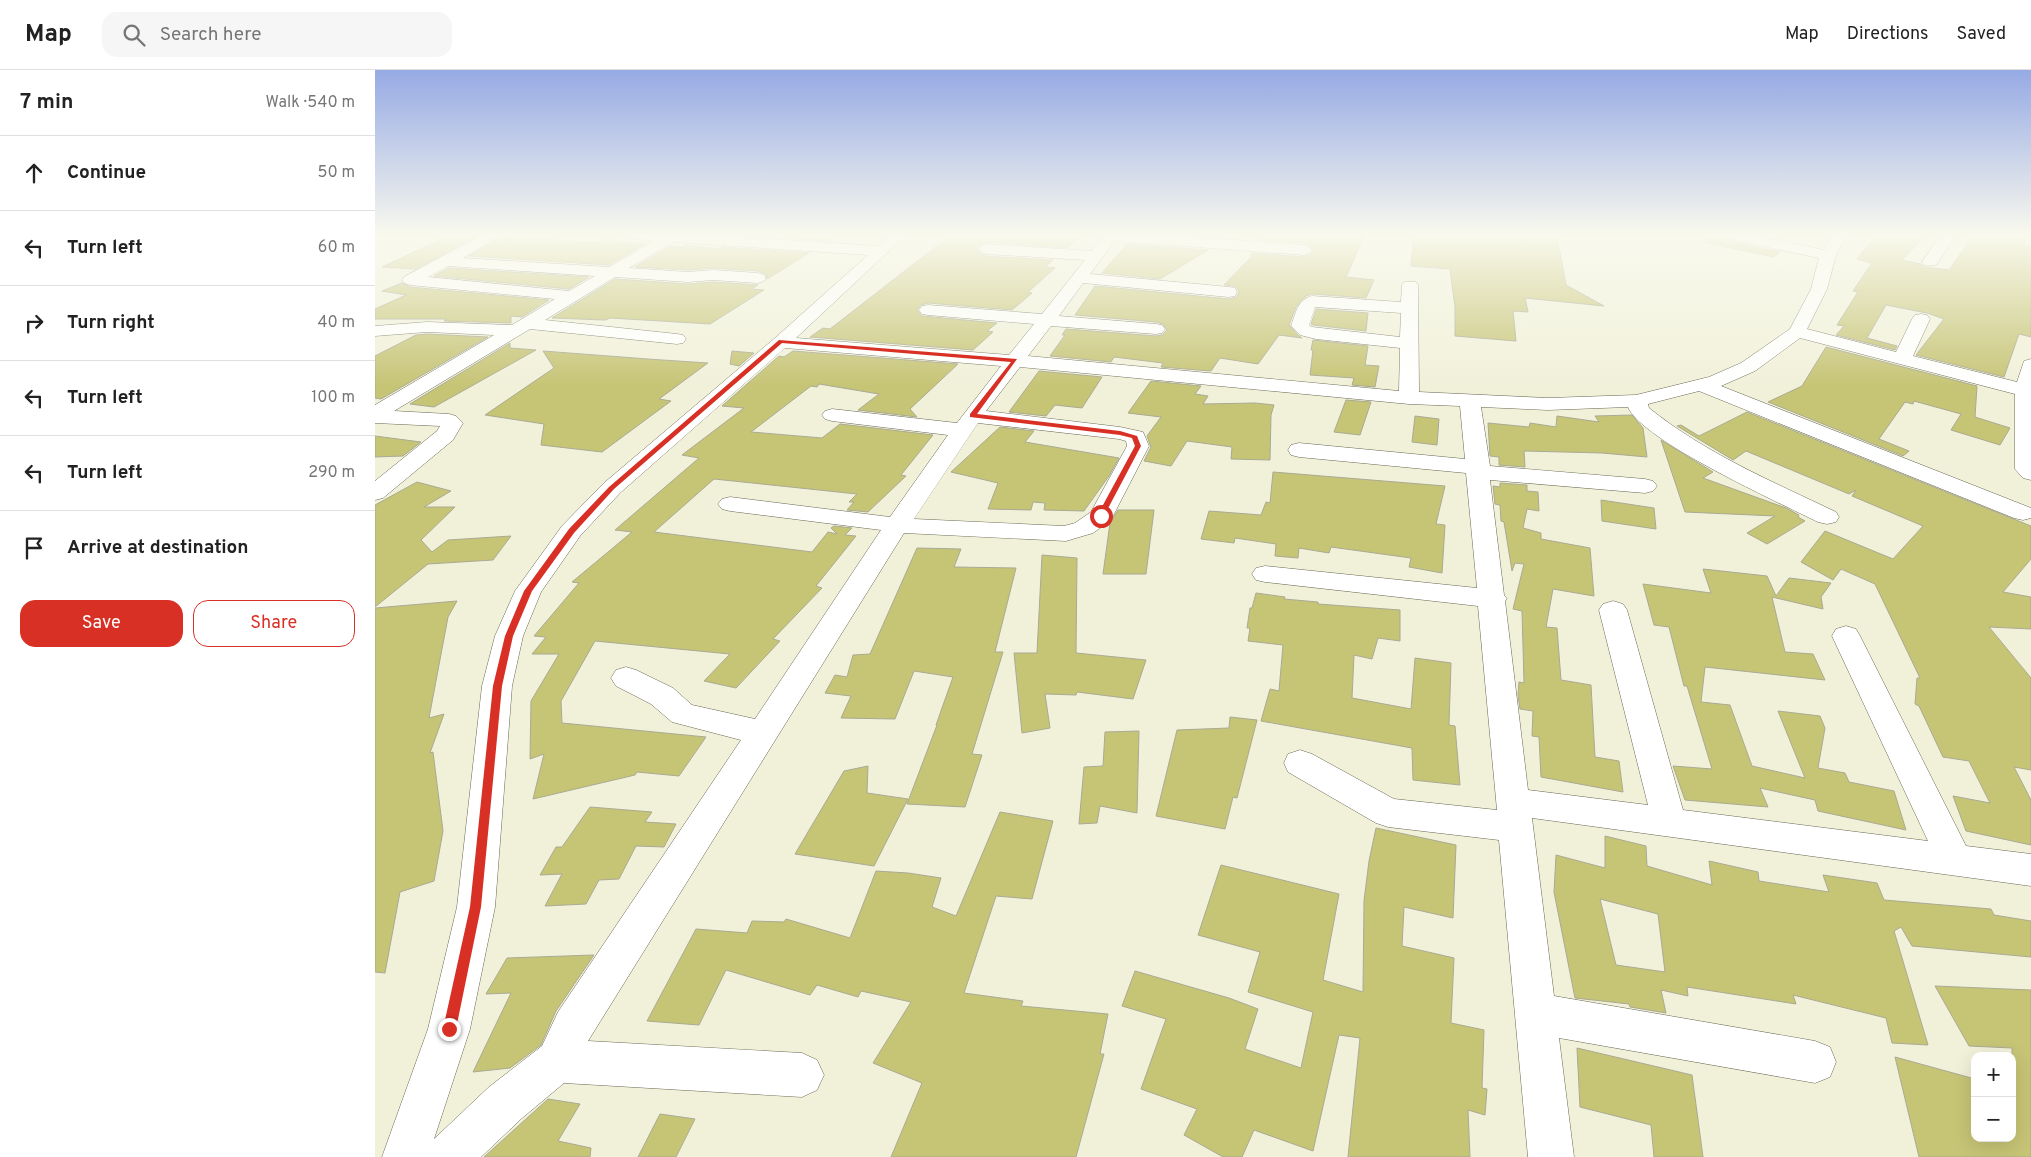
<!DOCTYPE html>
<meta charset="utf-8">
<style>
:root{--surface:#fff;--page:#f6f6f6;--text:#222;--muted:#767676;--line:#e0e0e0;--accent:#d93025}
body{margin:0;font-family:Overpass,sans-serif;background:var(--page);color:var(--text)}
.controls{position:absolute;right:15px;bottom:15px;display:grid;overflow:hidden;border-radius:10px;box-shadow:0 5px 20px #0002}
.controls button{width:45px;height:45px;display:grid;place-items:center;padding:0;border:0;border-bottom:1px solid var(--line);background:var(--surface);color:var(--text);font:25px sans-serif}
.stop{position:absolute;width:15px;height:15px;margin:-11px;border:4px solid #d93025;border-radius:50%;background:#fff}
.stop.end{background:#d93025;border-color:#fff;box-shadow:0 1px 5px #0008}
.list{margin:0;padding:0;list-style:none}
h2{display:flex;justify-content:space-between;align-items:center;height:65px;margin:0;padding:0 20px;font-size:21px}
h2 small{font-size:16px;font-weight:400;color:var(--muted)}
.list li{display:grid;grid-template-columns:32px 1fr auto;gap:15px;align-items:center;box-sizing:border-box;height:75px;padding:0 20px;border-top:1px solid var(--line)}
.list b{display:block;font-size:19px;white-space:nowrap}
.list em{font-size:16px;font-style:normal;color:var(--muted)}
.actions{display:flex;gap:10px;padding:15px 20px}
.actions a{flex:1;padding:11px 0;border:1px solid var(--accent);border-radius:15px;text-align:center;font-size:18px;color:var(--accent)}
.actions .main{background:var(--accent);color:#fff}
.icon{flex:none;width:28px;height:28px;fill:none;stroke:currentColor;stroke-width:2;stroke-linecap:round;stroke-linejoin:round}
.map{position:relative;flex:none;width:1656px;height:1087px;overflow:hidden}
header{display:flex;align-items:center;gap:30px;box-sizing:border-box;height:70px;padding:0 25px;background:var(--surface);border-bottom:1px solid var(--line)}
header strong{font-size:24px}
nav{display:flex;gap:28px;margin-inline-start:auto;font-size:18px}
.search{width:350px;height:45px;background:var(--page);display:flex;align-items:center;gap:12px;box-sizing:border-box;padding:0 18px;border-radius:15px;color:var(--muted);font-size:19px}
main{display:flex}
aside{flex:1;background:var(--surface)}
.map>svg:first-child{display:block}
</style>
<header>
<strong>Map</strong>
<div class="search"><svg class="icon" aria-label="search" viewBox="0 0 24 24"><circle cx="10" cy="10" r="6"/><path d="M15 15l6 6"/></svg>Search here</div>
<nav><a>Map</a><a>Directions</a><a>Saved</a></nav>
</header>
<main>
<aside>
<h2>7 min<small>Walk · 540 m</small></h2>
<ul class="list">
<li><svg class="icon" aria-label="ahead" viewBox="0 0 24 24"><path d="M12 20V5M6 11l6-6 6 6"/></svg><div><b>Continue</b></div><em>50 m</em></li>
<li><svg class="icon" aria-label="left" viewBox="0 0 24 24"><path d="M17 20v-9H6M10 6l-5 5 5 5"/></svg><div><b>Turn left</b></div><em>60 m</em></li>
<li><svg class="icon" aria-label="right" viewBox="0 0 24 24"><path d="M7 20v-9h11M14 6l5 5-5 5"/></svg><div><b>Turn right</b></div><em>40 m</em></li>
<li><svg class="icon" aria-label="left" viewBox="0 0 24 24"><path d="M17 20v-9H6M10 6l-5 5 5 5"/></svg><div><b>Turn left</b></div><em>100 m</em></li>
<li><svg class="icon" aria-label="left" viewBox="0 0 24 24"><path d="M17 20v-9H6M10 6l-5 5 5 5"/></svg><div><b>Turn left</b></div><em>290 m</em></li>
<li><svg class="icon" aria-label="arrive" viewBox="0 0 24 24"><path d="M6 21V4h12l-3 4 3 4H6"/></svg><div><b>Arrive at destination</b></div></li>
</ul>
<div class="actions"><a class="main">Save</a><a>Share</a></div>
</aside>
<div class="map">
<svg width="1656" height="1087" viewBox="0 0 1656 1087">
<rect width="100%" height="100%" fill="#f1f1da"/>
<!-- building -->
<path fill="#c6c475" stroke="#aaaa94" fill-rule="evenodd" d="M75 165 102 166 40 199 7 197Z
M380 165H460L452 171Z
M576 165H706L692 178 611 172 602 178 605 183 611 186 678 190 670 197 680 198 653 222 657 223 637 240 553 233 546 235 542 240 547 246 622 253 612 261 618 262 598 280 435 267 448 258 455 259Z
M893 165H990L971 207 999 210 991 228 937 224 931 226 921 237 914 255 924 266 927 268 904 265 883 294 845 288 836 301 786 297 788 293 739 287 736 292 675 286 690 265H687L691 259 781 266 787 265 792 260 788 254 781 252 700 245 720 216 854 229 862 227 864 221 860 216 849 215 877 186 875 185 877 183 929 187 935 184 939 180 929 173 888 170Z
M1039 165H1182L1191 215 1229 236 1150 228 1153 242 1138 241 1141 271 1080 266V237L1075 199 1036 196Z
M1332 165H1346L1350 170 1405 182 1399 187 1331 173Z
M1501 165H1551L1527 190 1546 194 1549 197 1574 200 1599 165H1653L1649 175 1656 177V267L1644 264 1629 307 1541 285 1569 249 1552 243 1511 235 1492 268 1522 276 1520 280 1461 265 1469 256 1462 255 1483 222 1478 221 1497 193 1482 189Z
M126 167 193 171 228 172 231 170 270 174 234 195 94 186Z
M752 174 833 180 785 209 727 203Z
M312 175 345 179 347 177 434 183 392 209 391 204 383 201 338 198 313 200 260 197 295 176 308 177Z
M73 198 214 207 194 219 59 206Z
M240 209 313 214 338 212 383 215 376 219 389 220 335 254 235 248 230 250 177 248Z
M27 213 35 217 174 230 147 247 136 246V253L69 251 71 249H0V239L31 225 7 221Z
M941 239 993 243 991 261 938 255 936 254Z
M52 264 113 267 6 329 0 328V286L41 265Z
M938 270 993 276 990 295 1004 296 1000 317 977 315 979 308 935 305 938 280H936Z
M135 273V278L161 280 59 337 35 334Z
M1451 277 1602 316 1600 347 1635 358 1625 375 1576 360 1586 344 1539 331 1538 334 1530 332 1504 369 1534 381 1528 386 1393 332 1427 316Z
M168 281 273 289 333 293 284 329 296 331 227 382 166 375 169 354 110 345 179 298Z
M357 281 379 283 364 296 355 294Z
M418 281 583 294 535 339 542 347 483 340 504 324 444 314 442 317 436 316 376 362 447 368 465 354 558 365 526 405 531 406 493 442 472 440 479 432H474L482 424 339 409 279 462 437 482 453 462 462 464 456 458 459 456 477 458 470 465 481 466 441 516 447 518 398 569 405 571 361 618 329 611 355 584 220 571 186 631 187 653 331 667 304 706 262 702 260 705 158 729 169 684 155 689 156 631 184 584H157L171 567 159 566 204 513 197 512 257 462 240 460 324 388 307 385 369 338 347 336 404 286 409 287Z
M664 301 727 307 707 338 680 335 671 346 634 342Z
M776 311 826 316 820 324 833 326 828 334 880 333 899 335 896 345 895 390 856 389 857 377 812 371 796 396 769 391 776 377 772 366 786 347 753 343Z
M971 330 996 332 985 365 959 362Z
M1372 342 1656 456V489L1628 522 1656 527V559L1614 557 1656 608V700L1639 697 1656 730V775L1591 761 1578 726 1615 733 1594 691 1568 687 1544 636 1540 634 1542 608H1545L1500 514 1466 499 1458 510 1426 492 1450 461 1518 489 1548 456 1477 426 1481 420 1474 424 1371 381 1358 390 1302 356 1306 355 1324 366Z
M1257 345 1268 358 1272 387 1227 383 1149 381 1150 397 1124 395V387L1115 386 1113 353 1154 357 1155 353 1181 357 1182 346 1224 352 1220 346Z
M1040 346 1064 349 1062 375 1037 372Z
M625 357 659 361 650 372 744 388 734 406 709 441 669 440 670 433 658 432 656 440 613 439 623 413 576 402Z
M0 366 46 372 28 386 0 387Z
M1286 370 1338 402 1328 408 1411 438 1424 445 1423 447 1430 451 1392 474 1372 463 1400 446 1310 442Z
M898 402 1070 416 1061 454 1070 455 1067 503 1034 497 1036 488 956 477 954 483 924 478 923 488 900 486 901 474 860 468 859 473 826 469 834 441 886 445 891 432 895 433Z
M42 412 76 421 49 437H80L46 470 57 482 73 470 136 466 118 490 53 494 0 537V435Z
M1125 413 1152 415V421L1163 422 1164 441 1152 439 1148 458 1166 463V469L1215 478 1219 526 1178 519 1171 557 1182 558 1186 610 1216 615 1220 687 1244 691 1248 722 1166 707 1164 667 1157 666 1158 641 1145 639 1143 625 1144 612 1149 613 1147 541 1138 539 1149 494 1140 493 1137 501 1129 452 1126 451 1125 435 1120 434 1118 416 1125 417Z
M1226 430 1279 438 1281 459 1227 451Z
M743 440H779L771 504H728L735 453Z
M542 478 586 479 579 497 641 498 620 582H628L597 684 607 685 590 737 532 734 562 655H561L578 607 539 601 520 649 466 648 476 626 450 623 460 605 472 607 478 585 495 584Z
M667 485 702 488 701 583 771 590 758 629 702 622 701 625 670 624 675 658 647 663 639 583H662Z
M1328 499 1392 506 1401 526 1414 508 1456 513 1446 527 1448 539 1397 527 1410 582 1438 584 1450 610 1330 597 1326 632 1355 635 1377 696 1430 708 1403 641 1445 646 1450 658 1443 698 1470 703 1474 712 1519 721 1531 760 1443 741 1440 730 1385 718 1393 737 1310 730 1298 696 1337 699 1312 616H1309L1294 557 1279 555 1268 514 1336 523Z
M881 523 910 527 909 529 943 532V534L1025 540V571L1003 568 997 589 979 585 977 628 1036 639 1040 588 1076 593 1074 655 1080 656 1085 715 1038 710 1037 678 886 651 895 619 904 621 908 575 873 571 875 558H872L875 538H877Z
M82 531 73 547 54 648 69 644 55 683 58 682 68 761 59 811 25 822 10 903 0 902V538Z
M855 647 882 650 862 728 858 727 850 759 781 746 802 660 854 658Z
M764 661 762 743 725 736 722 753 704 754 709 697 728 696 730 662Z
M493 696 492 723 533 729 499 796 420 784 469 701Z
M215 737 277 742 270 752 301 754 289 777 261 776 244 809 224 810 211 834 170 836 187 804 165 805 181 777H187Z
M625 742 678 751 657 829 621 826 589 923 648 931 646 936 733 944 725 984H729L701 1087H516L547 1013 498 993 536 932 486 921 483 927 442 915 435 925 351 900 324 955 272 951 321 859 372 863 377 851 409 852 411 849 475 868 501 801 533 803 566 808 557 837 581 846Z
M1001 758 1081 775 1078 848 1029 837 1027 876 1079 888 1076 953 1109 960 1107 1018 1112 1019 1110 1045 1093 1040 1095 1087H973L985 968 964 965 938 1081 879 1060 867 1087H848L809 1065 822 1039 766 1019 791 949 747 936 760 901 854 928 883 939 870 979 926 998 938 942 873 922 885 882 823 865 846 795 964 824 948 910 988 922 989 831 994 791Z
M1230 766 1271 776 1272 796 1337 815 1334 791 1383 802 1384 811 1454 822 1448 805 1502 813 1509 830 1616 839 1619 845 1656 851V887L1537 876 1526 857 1519 861 1553 975 1517 973 1511 948 1418 925 1421 934 1312 917 1313 926 1286 920 1291 943 1255 937 1254 934 1200 928 1179 822 1181 785 1230 798ZM1225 829 1283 844 1290 902 1241 895Z
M219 885 181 941 166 975 135 998 98 1002 136 923 111 924 132 888Z
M1560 916 1656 920V1087H1544L1520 987 1600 1009V1068H1637V978L1594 976Z
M1202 978 1317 1005 1328 1087H1279L1276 1055 1205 1037Z
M173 1029 205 1034 183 1071 216 1078 215 1087H109Z
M285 1044 320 1049 301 1087H263Z"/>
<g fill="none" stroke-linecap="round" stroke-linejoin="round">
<defs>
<path id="minor" d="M107 165H126L88 188 234 197 279 171 254 168 252 165H331L503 176 515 165H531L421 268 634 285 659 254 553 245 547 244 544 240 547 236 553 235 667 244 710 190 611 184 606 182 603 179 606 176 611 174 717 181 729 165H787L929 175 934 177 937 180 934 183 929 185 740 171 715 204 854 217 860 218 862 222 860 226 854 227 708 213 684 246 781 254 787 255 790 259 787 263 781 264 676 256 653 286 1024 321 1025 278 941 269 925 265 916 256C921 243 922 230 937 226L1026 232 1027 215 1029 212H1041L1043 215 1044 322 1173 328 1261 325 1334 307 1366 293 1415 259 1436 219 1444 188 1355 169 1350 168 1348 165H1378L1449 180 1457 165H1472L1461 185 1452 219 1432 259 1521 282 1537 249 1540 245 1546 244 1552 245 1555 249 1538 286 1642 312 1649 291 1656 289V410L1648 408 1640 399V324L1425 268 1380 301 1346 316 1656 438V448L1648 450 1639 448 1324 321 1273 334 1274 338C1330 383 1396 411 1461 442L1464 447 1461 452 1452 454 1443 452C1407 434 1266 370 1253 337L1173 340 1106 337 1115 396 1270 409 1278 411 1282 416 1278 421 1270 423 1115 410 1129 525 1132 529 1130 531 1153 720 1273 735 1224 540 1228 534 1238 531 1248 534 1252 540 1308 740 1553 771 1457 566 1461 559 1471 556 1481 559 1485 566 1591 776 1656 784V816L1157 748 1179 926 1440 971 1455 977 1461 992 1455 1007 1440 1013 1184 968 1199 1087H1153L1124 770 1013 757 1001 753 913 702 909 693 913 684 925 680 937 684 1019 729 1122 740 1103 536 890 512 881 510 877 504 881 498 890 496 1102 518 1091 403 924 387 916 385 913 380 916 375 924 373 1090 389 1085 336 1034 334 645 297 611 341 745 357 768 362 774 376 738 446 735 451 718 463 691 471 529 463 213 971 427 983 442 990 449 1005 442 1020 427 1027 189 1013 146 1049 106 1087H7L53 959 82 837 107 616 120 566 140 521 187 456 229 413 400 268 493 185 298 172 254 198 313 202 338 200 383 203 389 205 391 208 389 211 383 213 338 210 313 212 240 207 170 250 302 264 308 265 311 269 308 273 302 274 155 259 19 341 74 344 81 346 88 353 78 370 8 428 0 430V411L62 361 65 356 0 353V335L119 265 52 262 0 266V256L52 252 137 255 180 229 35 215 29 213 27 210 29 207ZM73 196 220 206 194 221 53 207ZM940 237 1026 243 1025 267 937 257 934 255ZM410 278 626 296 582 353 457 339 450 341 447 345 450 349 457 351 573 365 515 447 355 427 347 429 343 434 347 439 355 441 506 460 380 649 317 635 298 618 261 600 251 597 241 600 236 608 241 616 276 634 297 652 366 670 183 942 167 976 114 1017 59 1069 95 959 120 837 137 616 148 566 166 522 205 466 245 423ZM603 353 744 369 751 371 752 376 716 442 700 453 689 456 539 449Z
M1566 165H1581L1561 195H1549L1547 192Z"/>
</defs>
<!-- minor casing -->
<use href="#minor" stroke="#686854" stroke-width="1"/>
<!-- minor -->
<use href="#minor" fill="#fff" fill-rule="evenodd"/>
</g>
<!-- sky -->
<linearGradient id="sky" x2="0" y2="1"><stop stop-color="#96aae4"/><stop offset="0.52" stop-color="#f9f9ee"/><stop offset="1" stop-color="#f9f9ee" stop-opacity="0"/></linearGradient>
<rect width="1656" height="317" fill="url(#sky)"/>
<!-- route -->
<path fill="#d93025" d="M404 270 642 289 602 344 745 361 762 366 766 376 729 446 723 448 722 446 760 376 757 368 745 365 595 347V344L636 292 407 273 239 419 199 463 157 521 138 566 127 616 106 837 81 959 79 963 74 965 70 963 68 959 95 837 118 616 130 566 149 521 194 459 234 417Z"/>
</svg>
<div class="controls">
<button>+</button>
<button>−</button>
</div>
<div class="stop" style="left:726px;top:446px"></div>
<div class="stop end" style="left:74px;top:959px"></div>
</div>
</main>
